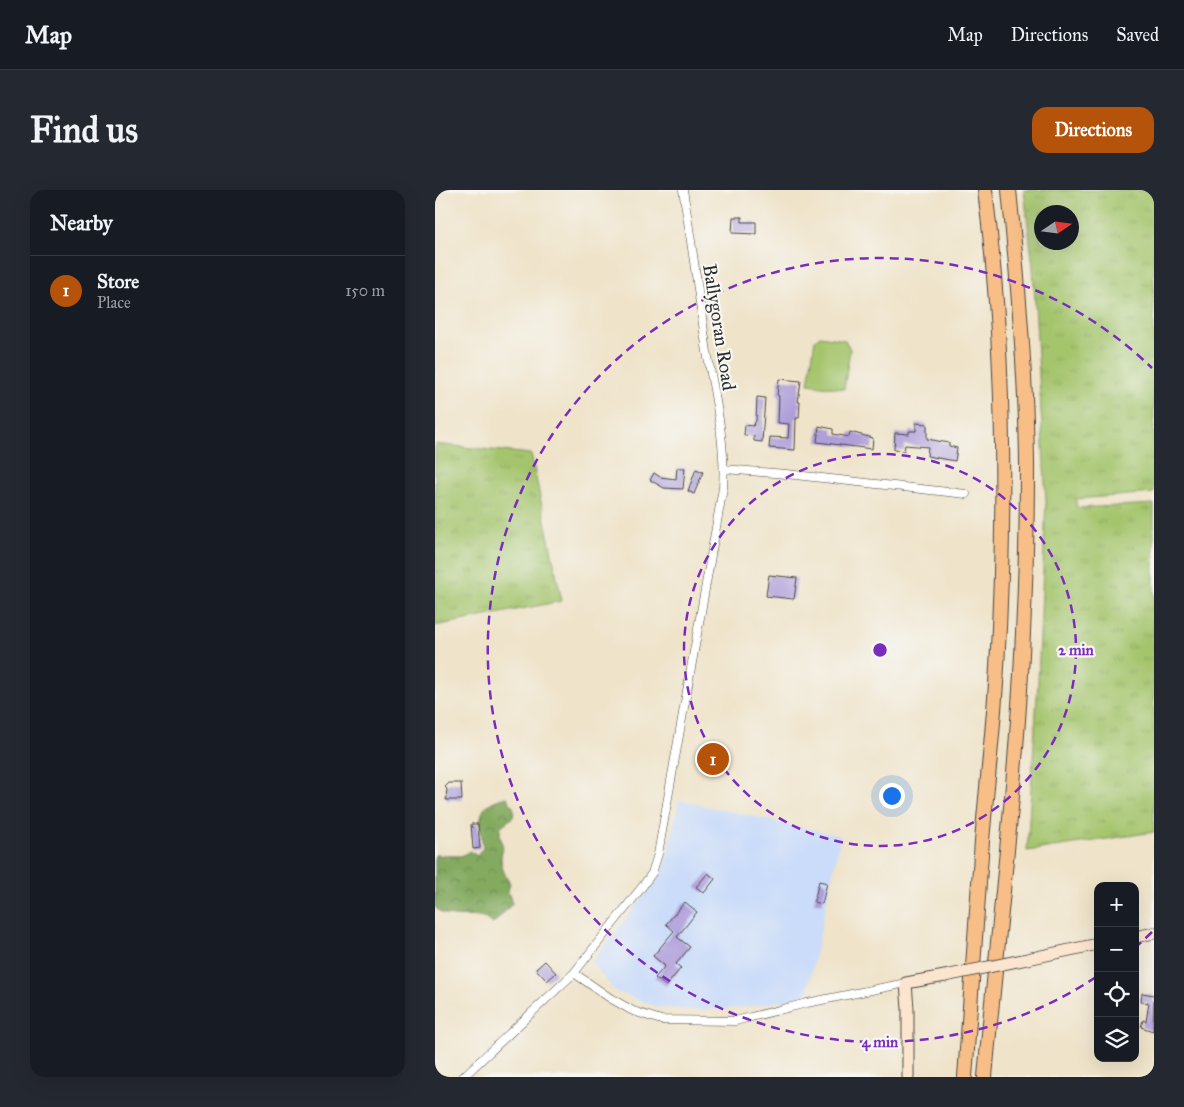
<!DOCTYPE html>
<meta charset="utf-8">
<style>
:root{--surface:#171b24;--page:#242831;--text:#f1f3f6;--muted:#9ea1a6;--line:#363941;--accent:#b45309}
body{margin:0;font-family:"IM FELL Great Primer",serif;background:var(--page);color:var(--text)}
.controls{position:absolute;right:15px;bottom:15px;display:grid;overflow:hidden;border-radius:10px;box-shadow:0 5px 20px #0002}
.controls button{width:45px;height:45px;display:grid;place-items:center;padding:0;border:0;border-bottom:1px solid var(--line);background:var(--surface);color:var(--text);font:25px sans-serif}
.compass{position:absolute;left:599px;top:15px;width:45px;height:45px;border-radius:50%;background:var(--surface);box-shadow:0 5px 20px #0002;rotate:77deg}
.you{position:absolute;left:456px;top:605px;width:18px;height:18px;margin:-12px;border:4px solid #fff;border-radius:50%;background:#1a73e8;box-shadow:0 0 0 8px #1a73e833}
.badge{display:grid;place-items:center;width:32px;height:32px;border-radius:50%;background:var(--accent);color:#fff;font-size:16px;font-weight:700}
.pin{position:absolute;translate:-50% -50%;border:2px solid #fff;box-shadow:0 1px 5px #0006}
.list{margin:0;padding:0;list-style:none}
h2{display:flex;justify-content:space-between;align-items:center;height:65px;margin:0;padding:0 20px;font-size:21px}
h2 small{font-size:16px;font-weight:400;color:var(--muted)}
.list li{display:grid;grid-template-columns:32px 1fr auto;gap:15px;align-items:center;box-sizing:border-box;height:70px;padding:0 20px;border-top:1px solid var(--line)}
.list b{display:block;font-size:19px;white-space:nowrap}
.list p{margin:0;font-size:16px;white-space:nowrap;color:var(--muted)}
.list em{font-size:16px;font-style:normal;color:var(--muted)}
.icon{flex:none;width:28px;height:28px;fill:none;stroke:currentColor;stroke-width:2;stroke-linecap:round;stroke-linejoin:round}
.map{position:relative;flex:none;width:719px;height:887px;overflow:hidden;border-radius:15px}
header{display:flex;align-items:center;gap:30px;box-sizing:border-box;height:70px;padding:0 25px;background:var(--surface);border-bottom:1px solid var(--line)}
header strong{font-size:24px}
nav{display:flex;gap:28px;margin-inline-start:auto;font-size:18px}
.intro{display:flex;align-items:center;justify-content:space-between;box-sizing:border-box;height:120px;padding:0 30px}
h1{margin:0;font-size:35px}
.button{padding:12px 22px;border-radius:15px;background:var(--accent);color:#fff;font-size:18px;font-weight:700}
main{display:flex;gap:30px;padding:0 30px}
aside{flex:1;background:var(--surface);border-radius:15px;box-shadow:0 5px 20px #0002}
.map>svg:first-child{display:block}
</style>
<header>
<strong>Map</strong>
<nav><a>Map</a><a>Directions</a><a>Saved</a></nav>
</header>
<div class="intro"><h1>Find us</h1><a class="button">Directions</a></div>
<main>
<aside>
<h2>Nearby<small></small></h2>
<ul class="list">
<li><span class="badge">1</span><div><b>Store</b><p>Place</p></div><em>150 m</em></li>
</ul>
</aside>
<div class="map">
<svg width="719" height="887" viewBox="0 0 719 887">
<defs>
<pattern id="grass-tufts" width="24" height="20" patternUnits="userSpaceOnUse" patternTransform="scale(1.25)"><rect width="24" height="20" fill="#a5c56d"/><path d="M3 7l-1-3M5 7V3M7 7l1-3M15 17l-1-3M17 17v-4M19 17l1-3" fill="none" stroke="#8ea95f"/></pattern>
<pattern id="forest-crowns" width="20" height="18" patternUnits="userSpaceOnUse" patternTransform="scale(1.25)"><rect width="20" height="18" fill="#84aa60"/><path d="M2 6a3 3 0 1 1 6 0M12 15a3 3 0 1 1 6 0" fill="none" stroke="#6c8b4f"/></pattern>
</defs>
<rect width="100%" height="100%" fill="#f6f6f2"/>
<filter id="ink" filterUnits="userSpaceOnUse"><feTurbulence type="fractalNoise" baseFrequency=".02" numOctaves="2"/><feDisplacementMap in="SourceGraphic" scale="10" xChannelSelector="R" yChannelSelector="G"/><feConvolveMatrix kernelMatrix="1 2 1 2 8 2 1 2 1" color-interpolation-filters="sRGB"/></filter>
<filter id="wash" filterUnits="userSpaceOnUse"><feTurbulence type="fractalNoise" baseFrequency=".0096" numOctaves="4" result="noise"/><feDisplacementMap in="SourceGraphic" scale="20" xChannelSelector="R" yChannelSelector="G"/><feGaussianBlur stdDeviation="1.12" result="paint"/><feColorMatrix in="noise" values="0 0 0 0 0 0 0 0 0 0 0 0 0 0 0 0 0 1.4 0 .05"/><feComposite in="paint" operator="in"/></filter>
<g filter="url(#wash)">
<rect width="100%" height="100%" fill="#efe3c9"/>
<!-- built -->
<path fill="#cadcf9" d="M244 610 406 646 371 807 305 818 257 820 222 817 180 801 156 772 224 687 230 676Z"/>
<!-- grass -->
<path fill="url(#grass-tufts)" stroke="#68784c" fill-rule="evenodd" d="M589 0H719V303L641 309 642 318 719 314V642L592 661 603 491 611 311 598 77ZM636 22V52H606V22Z
M0 254 96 264 127 411 0 436Z"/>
<!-- forest -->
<path fill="url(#forest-crowns)" stroke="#586a46" d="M72 607 79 619 78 627 65 637V646L68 658C63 672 68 681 75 694L73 701 77 714 58 734C54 731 48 727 43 727 29 725 10 730 0 717V665L26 666 35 661 42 666 48 658C45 631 39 614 72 607Z"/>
<!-- pitch -->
<path fill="#a5c56d" stroke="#68784c" d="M385 146 410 150 415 159 409 199 373 194 380 150Z"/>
<g id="blocks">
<!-- building -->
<path fill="#af9ed9" d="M298 27H307V32H321V44L297 43Z
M344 189 366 191 363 212H365L364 228H361L360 260 334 258 335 247 353 248 354 234 343 233 344 206 342 205Z
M322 207 330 208 327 252 319 251V246L309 245 310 235 318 236 321 231Z
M481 233 492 234V249L514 253V256L522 258 520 271 492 266 493 257 470 255 469 261 459 260 460 243 474 244V241H481Z
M384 236 398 239V244L414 247 415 242 438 248 437 259 382 252Z
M242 278H250L248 299 229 298 215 290 219 283 225 287 241 289Z
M261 279 268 282 259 304 253 301Z
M334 385 362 388 359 409 331 406Z
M271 561 286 562 285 577 270 576Z
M14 593H26L27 610H11L12 599 10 597Z
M36 634H43L45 658 38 659Z
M273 683 280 689 269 703 261 697Z
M384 691 392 693 387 714 379 712Z
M250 712 262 722 242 747 255 757 241 774 246 778 231 796 220 788 230 776 218 766 239 741 231 734Z
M110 771 121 783 112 791 101 779Z
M707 803 719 805 718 841 706 837 708 830 711 831 714 813 706 812Z"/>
</g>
</g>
<g filter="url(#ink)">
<use href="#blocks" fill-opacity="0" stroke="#484743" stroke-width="1"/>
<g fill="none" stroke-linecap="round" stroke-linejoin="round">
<defs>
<path id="minor" d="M289 279 351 284 531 304
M139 783 175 808 198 821 226 830 300 831 372 813 471 793
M28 887 139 783 207 697 217 683 223 664 288 298C291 253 280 207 272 162 264 108 257 54 248 0"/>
<path id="secondary" d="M700 747 719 743
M597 768 663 754
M473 887V819L471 793 510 786"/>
<path id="motorway" d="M530 887C536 808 541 730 547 651 552 593 559 535 562 477 571 319 570 158 550 0
M550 887C563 739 582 590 588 442 591 385 592 328 592 272 591 181 583 90 574 0"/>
</defs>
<!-- minor casing -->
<use href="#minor" stroke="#484743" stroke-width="9"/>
<!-- secondary casing -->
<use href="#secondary" stroke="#484743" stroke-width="13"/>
<!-- motorway casing -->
<use href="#motorway" stroke="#484743" stroke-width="16"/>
<!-- minor -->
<use href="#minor" stroke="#fff" stroke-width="8"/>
<!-- secondary -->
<use href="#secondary" stroke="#fce5cf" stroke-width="11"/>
<!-- motorway -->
<use href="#motorway" stroke="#f7be88" stroke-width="14"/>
<defs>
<path id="secondary-bridge" d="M510 786 597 768"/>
</defs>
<!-- secondary-bridge casing -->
<use href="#secondary-bridge" stroke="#484743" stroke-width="13" stroke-linecap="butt"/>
<!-- secondary-bridge -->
<use href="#secondary-bridge" stroke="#fce5cf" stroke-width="11"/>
</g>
</g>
<!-- distance rings -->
<g fill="none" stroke="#7b2cbf" stroke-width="2.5" stroke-dasharray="9 6">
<circle cx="445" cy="460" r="196"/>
<path d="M717 742A392 392 0 0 1 702 756M661 787A392 392 0 1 1 717 178"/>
</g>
<g text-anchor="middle" stroke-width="4.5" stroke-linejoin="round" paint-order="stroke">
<!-- street labels -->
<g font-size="19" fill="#2b2b2b" stroke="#f6f6f2">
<text transform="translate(285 137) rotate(81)" y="7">Ballygoran Road</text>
</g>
</g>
<circle cx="445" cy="460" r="8" fill="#7b2cbf" stroke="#f6f6f2" stroke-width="2.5"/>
<g font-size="15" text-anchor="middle" font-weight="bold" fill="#7b2cbf" stroke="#f6f6f2" stroke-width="4.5" stroke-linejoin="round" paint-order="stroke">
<text x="641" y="465">2 min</text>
<text x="445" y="857">4 min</text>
</g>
</svg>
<div class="controls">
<button>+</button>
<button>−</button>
<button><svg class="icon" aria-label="locate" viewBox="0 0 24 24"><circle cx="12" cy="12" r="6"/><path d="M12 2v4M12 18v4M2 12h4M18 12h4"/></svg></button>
<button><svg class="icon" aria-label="layers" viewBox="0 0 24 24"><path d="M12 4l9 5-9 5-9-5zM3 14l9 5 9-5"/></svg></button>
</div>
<svg class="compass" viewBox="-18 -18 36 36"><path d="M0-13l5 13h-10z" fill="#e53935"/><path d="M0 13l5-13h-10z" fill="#9ea1a6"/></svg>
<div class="you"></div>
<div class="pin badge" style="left:278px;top:569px">1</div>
</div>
</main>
